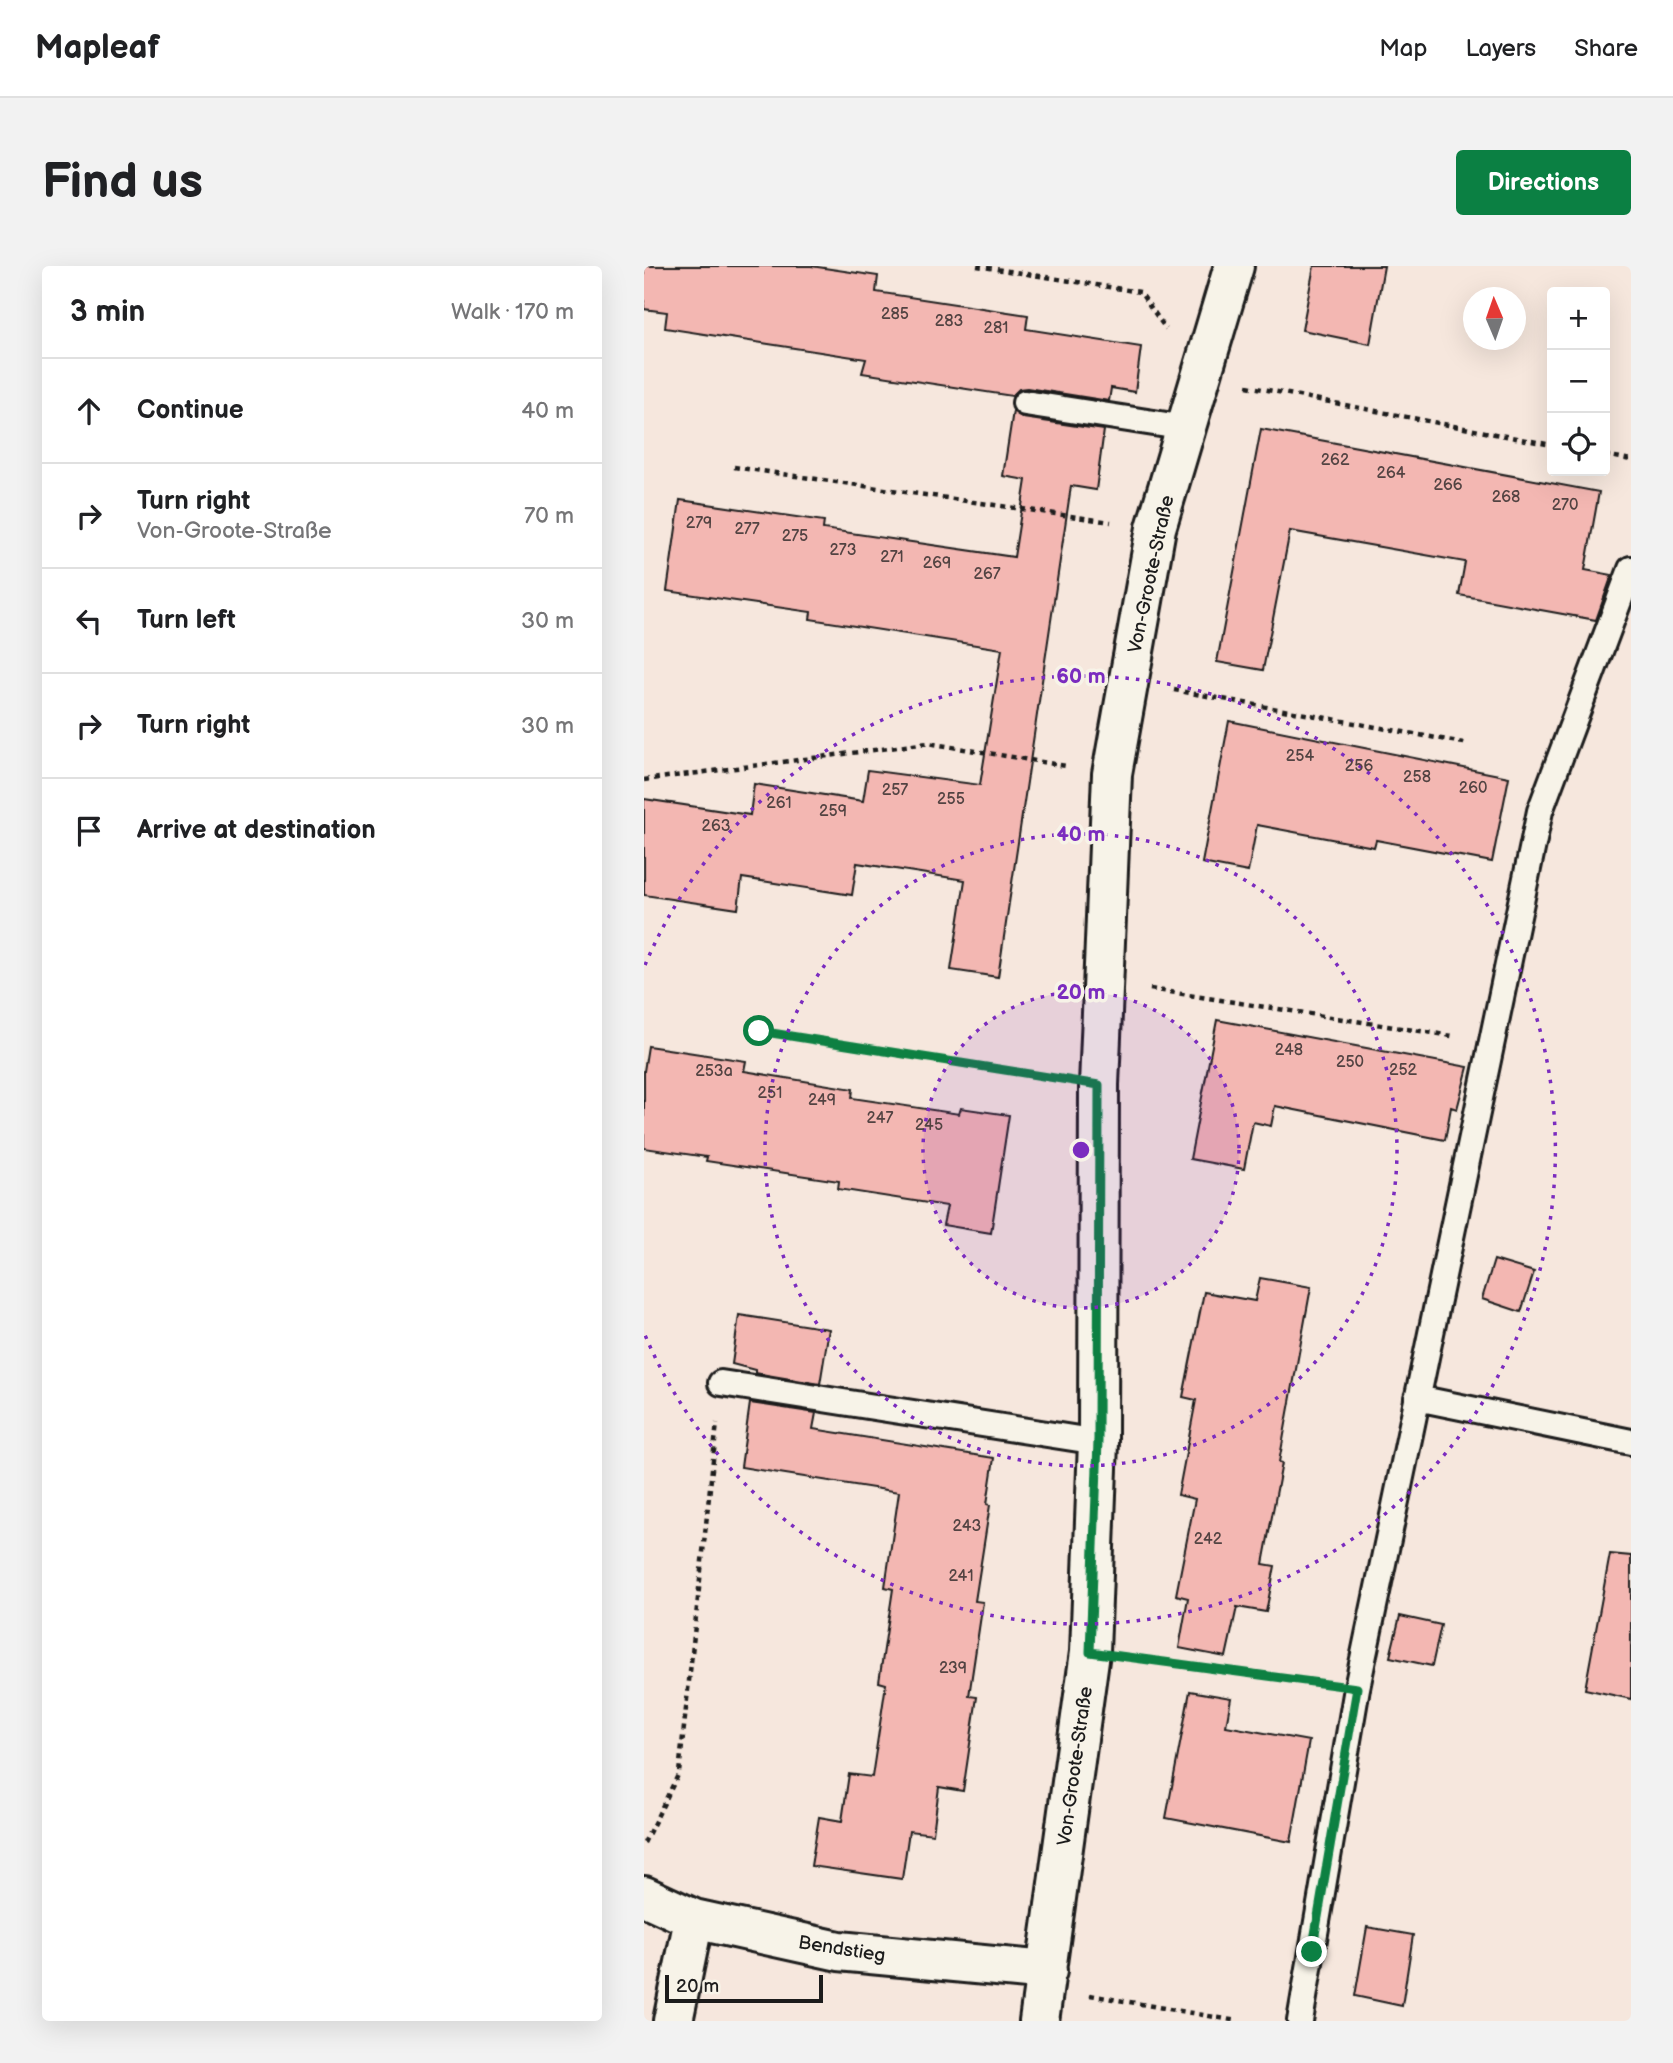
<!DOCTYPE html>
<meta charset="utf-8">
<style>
:root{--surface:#fff;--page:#f2f2f2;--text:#202124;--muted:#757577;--line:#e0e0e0;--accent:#0b8043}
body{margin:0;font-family:"Balsamiq Sans",sans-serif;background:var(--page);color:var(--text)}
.controls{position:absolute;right:21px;top:21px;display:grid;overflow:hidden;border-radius:7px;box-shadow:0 7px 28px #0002}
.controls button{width:63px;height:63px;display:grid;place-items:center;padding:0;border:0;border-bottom:2px solid var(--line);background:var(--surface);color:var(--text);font:35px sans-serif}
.compass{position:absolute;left:819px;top:21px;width:63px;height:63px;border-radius:50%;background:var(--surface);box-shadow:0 7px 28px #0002;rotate:358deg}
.scale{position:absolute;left:21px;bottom:18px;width:158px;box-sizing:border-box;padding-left:7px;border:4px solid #1c1c1c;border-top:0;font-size:19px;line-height:24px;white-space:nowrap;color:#1c1c1c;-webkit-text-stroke:5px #f7f3e8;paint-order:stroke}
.stop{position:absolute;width:21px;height:21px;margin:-16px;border:5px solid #0b8043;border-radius:50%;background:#fff}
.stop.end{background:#0b8043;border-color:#fff;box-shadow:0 2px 7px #0008}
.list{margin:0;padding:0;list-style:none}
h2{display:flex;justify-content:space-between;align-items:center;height:91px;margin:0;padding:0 28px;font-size:30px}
h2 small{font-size:23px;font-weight:400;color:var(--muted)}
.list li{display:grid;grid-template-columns:46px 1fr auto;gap:21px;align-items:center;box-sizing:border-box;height:105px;padding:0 28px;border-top:2px solid var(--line)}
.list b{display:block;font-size:26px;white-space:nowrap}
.list p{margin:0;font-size:23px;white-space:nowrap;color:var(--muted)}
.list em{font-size:23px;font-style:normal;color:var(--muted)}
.icon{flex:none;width:38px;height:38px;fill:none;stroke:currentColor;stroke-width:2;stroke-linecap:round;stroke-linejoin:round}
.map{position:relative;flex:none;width:987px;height:1755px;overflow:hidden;border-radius:7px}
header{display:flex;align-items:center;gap:42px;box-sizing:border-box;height:98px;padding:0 35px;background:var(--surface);border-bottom:2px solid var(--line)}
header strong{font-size:33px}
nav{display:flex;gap:38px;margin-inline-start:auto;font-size:24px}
.intro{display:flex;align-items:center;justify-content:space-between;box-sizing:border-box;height:168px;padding:0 42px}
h1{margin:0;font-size:49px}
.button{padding:18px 32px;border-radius:7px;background:var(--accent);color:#fff;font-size:24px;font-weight:700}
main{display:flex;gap:42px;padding:0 42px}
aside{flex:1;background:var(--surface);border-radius:7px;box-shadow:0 7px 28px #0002}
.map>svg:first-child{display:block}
</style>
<header>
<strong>Mapleaf</strong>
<nav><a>Map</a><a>Layers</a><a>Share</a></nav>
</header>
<div class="intro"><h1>Find us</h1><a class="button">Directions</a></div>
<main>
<aside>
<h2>3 min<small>Walk · 170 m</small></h2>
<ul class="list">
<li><svg class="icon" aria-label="ahead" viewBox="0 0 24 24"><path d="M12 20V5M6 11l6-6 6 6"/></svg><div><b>Continue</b></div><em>40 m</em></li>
<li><svg class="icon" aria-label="right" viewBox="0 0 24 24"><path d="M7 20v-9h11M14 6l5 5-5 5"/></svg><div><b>Turn right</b><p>Von-Groote-Straße</p></div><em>70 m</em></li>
<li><svg class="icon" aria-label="left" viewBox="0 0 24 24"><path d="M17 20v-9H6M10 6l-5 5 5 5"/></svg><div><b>Turn left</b></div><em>30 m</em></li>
<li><svg class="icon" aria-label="right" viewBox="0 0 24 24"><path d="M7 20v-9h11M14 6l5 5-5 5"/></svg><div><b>Turn right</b></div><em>30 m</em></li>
<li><svg class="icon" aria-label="arrive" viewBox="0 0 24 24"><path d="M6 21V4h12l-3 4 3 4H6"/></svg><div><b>Arrive at destination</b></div></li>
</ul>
</aside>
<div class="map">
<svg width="987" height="1755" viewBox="0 0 987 1755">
<rect width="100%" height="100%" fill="#f6e7dd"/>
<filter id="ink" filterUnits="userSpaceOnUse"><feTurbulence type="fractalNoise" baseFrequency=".0143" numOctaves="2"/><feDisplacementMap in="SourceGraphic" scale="14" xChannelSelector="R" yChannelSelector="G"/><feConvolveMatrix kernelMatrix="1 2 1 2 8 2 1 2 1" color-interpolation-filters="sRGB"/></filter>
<g filter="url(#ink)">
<!-- building -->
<path fill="#f3b7b2" stroke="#1c1c1c" stroke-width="2" d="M0 0H167L234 10 232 26 384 49 382 63 497 81 491 126 467 122 465 135 383 122 375 123 368 130 218 107 222 93 21 62 23 46 0 43Z
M670 0H740L726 78 658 64Z
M369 145 379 152 460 164 452 224 427 220 354 711 307 704 321 614 213 597 208 629 98 612 94 643 0 629V533L106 549 110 518 219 535 224 504 336 519 358 383 166 353 167 346 23 325 36 234 180 255 179 263 370 291 382 214 359 210Z
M617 163 955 226 941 304 968 309 952 354 815 329 821 296 646 265 619 404 573 396Z
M585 455 865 511 848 596 732 574 730 581 613 559 604 606 558 597Z
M573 754 824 801 813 843 807 841 801 874 631 840 627 860 609 856 600 903 546 893Z
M4 780 102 795 100 805 209 823 208 832 315 848 317 842 365 849 347 967 299 959 303 940 194 923 195 915 62 895 63 891 0 882V805Z
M850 994 890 1006 877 1046 838 1033Z
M616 1012 667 1021 635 1196 638 1197 619 1298 631 1300 622 1346 593 1341 582 1391 535 1382 544 1332 532 1329 551 1233 534 1229 552 1134 539 1131 560 1026 611 1035Z
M95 1049 185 1063 176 1118 111 1107V1104L88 1098Z
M106 1137 172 1147 169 1163 350 1192 343 1238 346 1239 331 1335 339 1336 325 1430 333 1431 319 1525 295 1521 289 1568 265 1565 258 1613 167 1600 175 1551 198 1555 205 1508 228 1511 242 1418 235 1416 249 1323 241 1321 255 1226 97 1201Z
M966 1288 987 1290V1433L941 1423Z
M756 1350 797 1359 788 1400 746 1391Z
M546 1425 587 1432 582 1460 665 1475 647 1576 522 1552Z
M723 1661 769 1669 758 1740 711 1730Z"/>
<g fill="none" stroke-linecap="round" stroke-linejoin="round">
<defs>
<path id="lane" d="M381 137 542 162
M77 1117 454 1176
M773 1132 987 1176
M656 1755 713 1422 896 545 987 303"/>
<path id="street" d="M0 1630 50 1653 195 1685 403 1705
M29 1755 50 1653
M395 1755 446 1386 454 1176 455 819 468 508 512 262 590 0"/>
</defs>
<!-- lane casing -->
<use href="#lane" stroke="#1c1c1c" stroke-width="30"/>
<!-- street casing -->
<use href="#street" stroke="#1c1c1c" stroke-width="44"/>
<!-- path -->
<path stroke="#1c1c1c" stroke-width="4.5" stroke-dasharray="5 5" stroke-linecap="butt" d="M333 0 496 26 522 63
M603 120 908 179
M961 189 987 194
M90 201 467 256
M530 424 825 478
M0 514 284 477 422 500
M506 723 808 770
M115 765 410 812
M492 1392 674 1416
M0 1577 35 1507 73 1157
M446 1729 593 1755"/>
<!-- lane -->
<use href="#lane" stroke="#f7f3e8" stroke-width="24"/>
<!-- street -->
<use href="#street" stroke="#f7f3e8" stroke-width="38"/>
</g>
</g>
<g fill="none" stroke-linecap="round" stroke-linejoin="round" filter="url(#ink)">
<!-- route -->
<path stroke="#0b8043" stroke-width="9" d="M115 765 455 819 454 1175 446 1386 713 1422 668 1686"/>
</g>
<!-- distance rings -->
<circle cx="437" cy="884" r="158" fill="#7b2cbf" fill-opacity=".12"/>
<g fill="none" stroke="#7b2cbf" stroke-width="3.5" stroke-dasharray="3.5 7">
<circle cx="437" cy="884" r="158"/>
<circle cx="437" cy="884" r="316"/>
<path d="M1 699A474 474 0 1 1 1 1069"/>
</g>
<g text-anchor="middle" stroke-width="7" stroke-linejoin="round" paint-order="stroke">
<!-- number labels -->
<g font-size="16" fill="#524342">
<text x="251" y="53">285</text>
<text x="305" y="60">283</text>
<text x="352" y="67">281</text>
<text x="691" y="199">262</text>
<text x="747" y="212">264</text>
<text x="804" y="224">266</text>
<text x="862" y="236">268</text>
<text x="921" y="244">270</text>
<text x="55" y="262">279</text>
<text x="103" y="268">277</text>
<text x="151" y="275">275</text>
<text x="199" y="289">273</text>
<text x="248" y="296">271</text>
<text x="293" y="302">269</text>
<text x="343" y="313">267</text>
<text x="656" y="495">254</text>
<text x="715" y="505">256</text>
<text x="773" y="516">258</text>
<text x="829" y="527">260</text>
<text x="251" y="529">257</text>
<text x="307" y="538">255</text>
<text x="135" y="542">261</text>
<text x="189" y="550">259</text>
<text x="72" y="565">263</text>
<text x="645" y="789">248</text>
<text x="706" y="801">250</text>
<text x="759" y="809">252</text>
<text x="70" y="810">253a</text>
<text x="126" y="832">251</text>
<text x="178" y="839">249</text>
<text x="236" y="857">247</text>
<text x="285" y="864">245</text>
<text x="323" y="1265">243</text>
<text x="564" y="1278">242</text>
<text x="317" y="1315">241</text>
<text x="309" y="1407">239</text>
</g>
<!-- street labels -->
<g font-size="19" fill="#1c1c1c" stroke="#f7f3e8">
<text transform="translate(506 308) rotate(-78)" y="7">Von-Groote-Straße</text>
<text transform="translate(430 1500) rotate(-82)" y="7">Von-Groote-Straße</text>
<text transform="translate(198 1682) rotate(9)" y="7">Bendstieg</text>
</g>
</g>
<circle cx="437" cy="884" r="10" fill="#7b2cbf" stroke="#f7f3e8" stroke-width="3.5"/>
<g font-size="21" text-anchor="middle" font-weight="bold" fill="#7b2cbf" stroke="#f7f3e8" stroke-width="7" stroke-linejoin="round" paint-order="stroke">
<text x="437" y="417">60 m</text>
<text x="437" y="575">40 m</text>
<text x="437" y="733">20 m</text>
</g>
</svg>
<div class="controls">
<button>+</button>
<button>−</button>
<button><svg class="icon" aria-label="locate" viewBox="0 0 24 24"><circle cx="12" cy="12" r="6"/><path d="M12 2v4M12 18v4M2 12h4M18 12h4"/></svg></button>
</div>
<svg class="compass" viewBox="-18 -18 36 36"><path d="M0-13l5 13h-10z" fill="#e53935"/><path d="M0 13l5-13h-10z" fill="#757577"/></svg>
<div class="scale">20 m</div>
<div class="stop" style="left:115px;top:765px"></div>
<div class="stop end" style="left:668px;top:1686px"></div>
</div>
</main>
